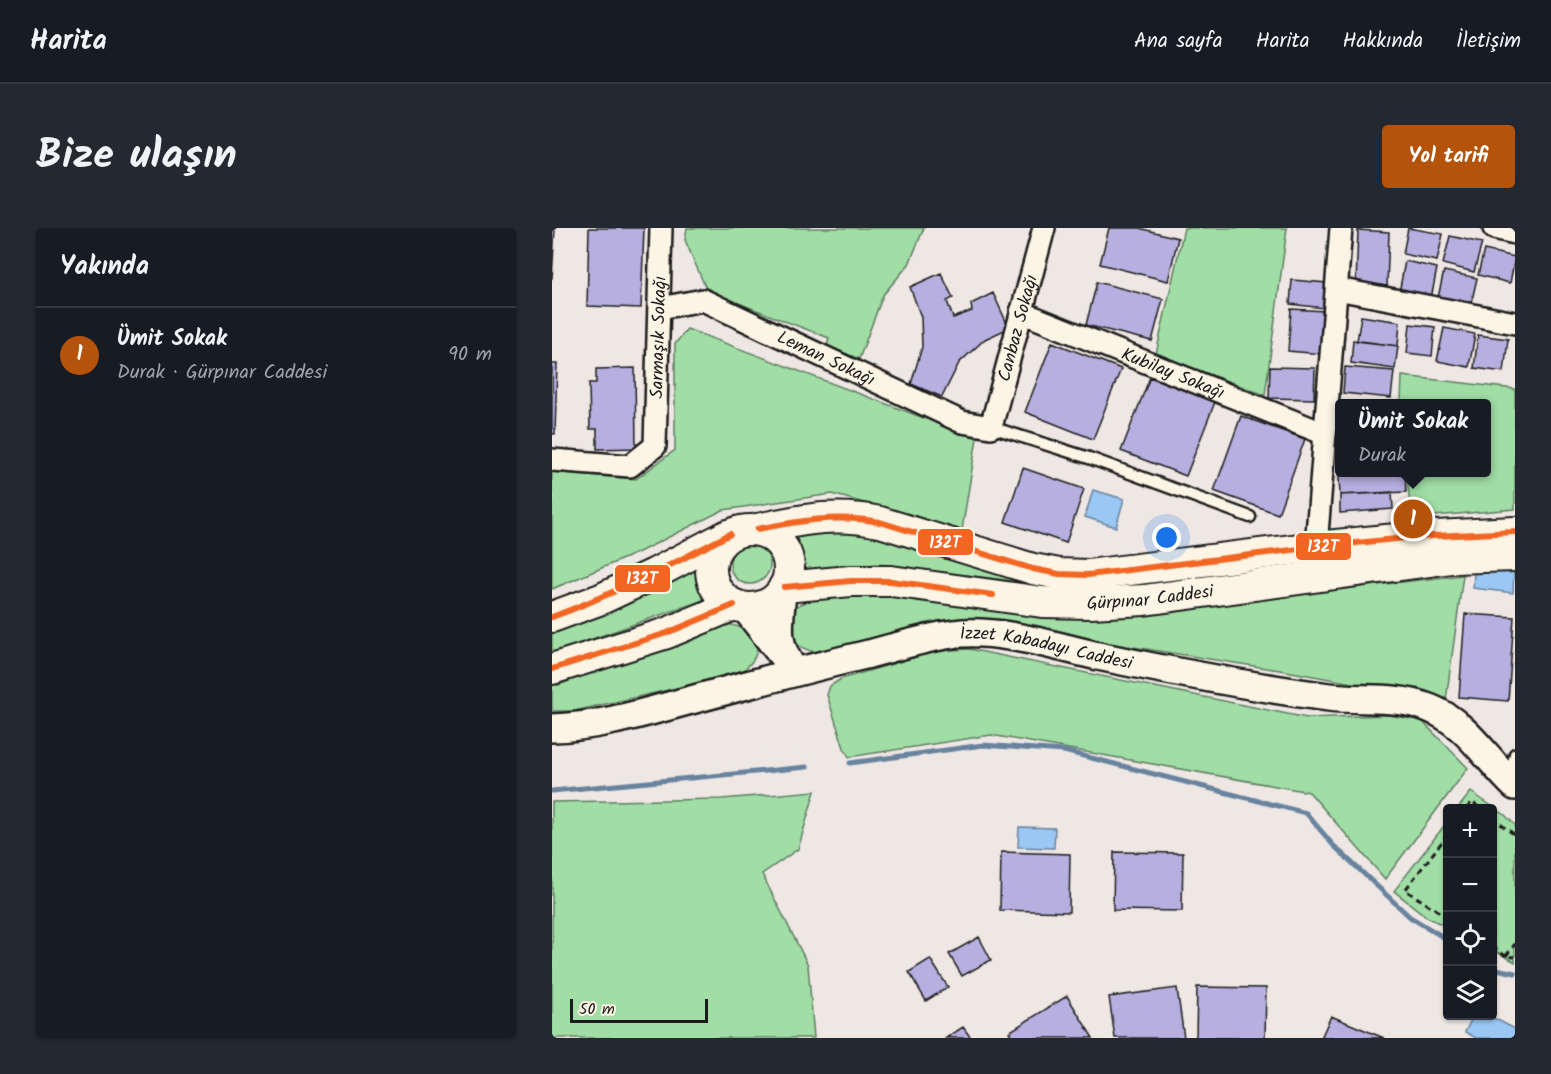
<!DOCTYPE html>
<html lang="tr">
<meta charset="utf-8">
<style>
:root{--surface:#171b24;--page:#242831;--text:#f1f3f6;--muted:#9ea1a6;--line:#363941;--accent:#b45309}
body{margin:0;font-family:Kalam,sans-serif;background:var(--page);color:var(--text)}
.controls{position:absolute;right:18px;bottom:18px;display:grid;overflow:hidden;border-radius:6px;box-shadow:0 2px 4px #0004}
.controls button{width:54px;height:54px;display:grid;place-items:center;padding:0;border:0;border-bottom:2px solid var(--line);background:var(--surface);color:var(--text);font:30px sans-serif}
.scale{position:absolute;left:18px;bottom:15px;width:138px;box-sizing:border-box;padding-left:6px;border:3px solid #1c1c1c;border-top:0;font-size:16px;line-height:21px;white-space:nowrap;color:#1c1c1c;-webkit-text-stroke:4px #fcf5e5;paint-order:stroke}
.you{position:absolute;left:615px;top:310px;width:21px;height:21px;margin:-15px;border:4px solid #fff;border-radius:50%;background:#1a73e8;box-shadow:0 0 0 9px #1a73e833}
.badge{display:grid;place-items:center;width:39px;height:39px;border-radius:50%;background:var(--accent);color:#fff;font-size:20px;font-weight:700}
.pin{position:absolute;translate:-50% -50%;border:3px solid #fff;box-shadow:0 2px 6px #0006}
.popup{position:absolute;left:783px;top:171px;width:156px;height:78px;box-sizing:border-box;display:grid;place-content:center;border-radius:6px;background:var(--surface);filter:drop-shadow(0 2px 4px #0005);font-size:20px;white-space:nowrap;color:var(--muted)}
.popup b{font-size:22px;color:var(--text)}
.popup::after{content:'';position:absolute;left:50%;top:100%;margin-left:-12px;border:12px solid transparent;border-top-color:var(--surface)}
.list{margin:0;padding:0;list-style:none}
h2{display:flex;justify-content:space-between;align-items:center;height:78px;margin:0;padding:0 24px;font-size:26px}
h2 small{font-size:20px;font-weight:400;color:var(--muted)}
.list li{display:grid;grid-template-columns:39px 1fr auto;gap:18px;align-items:center;box-sizing:border-box;height:96px;padding:0 24px;border-top:2px solid var(--line)}
.list b{display:block;font-size:22px;white-space:nowrap}
.list p{margin:0;font-size:20px;white-space:nowrap;color:var(--muted)}
.list em{font-size:20px;font-style:normal;color:var(--muted)}
.icon{flex:none;width:33px;height:33px;fill:none;stroke:currentColor;stroke-width:2;stroke-linecap:round;stroke-linejoin:round}
.map{position:relative;flex:none;width:963px;height:810px;overflow:hidden;border-radius:6px}
header{display:flex;align-items:center;gap:36px;box-sizing:border-box;height:84px;padding:0 30px;background:var(--surface);border-bottom:2px solid var(--line)}
header strong{font-size:28px}
nav{display:flex;gap:33px;margin-inline-start:auto;font-size:21px}
.intro{display:flex;align-items:center;justify-content:space-between;box-sizing:border-box;height:144px;padding:0 36px}
h1{margin:0;font-size:42px}
.button{padding:15px 27px;border-radius:6px;background:var(--accent);color:#fff;font-size:21px;font-weight:700}
main{display:flex;gap:36px;padding:0 36px}
aside{flex:1;background:var(--surface);border-radius:6px;box-shadow:0 2px 4px #0004}
.map>svg:first-child{display:block}
</style>
<header>
<strong>Harita</strong>
<nav><a>Ana sayfa</a><a>Harita</a><a>Hakkında</a><a>İletişim</a></nav>
</header>
<div class="intro"><h1>Bize ulaşın</h1><a class="button">Yol tarifi</a></div>
<main>
<aside>
<h2>Yakında<small></small></h2>
<ul class="list">
<li><span class="badge">1</span><div><b>Ümit Sokak</b><p>Durak · Gürpınar Caddesi</p></div><em>90 m</em></li>
</ul>
</aside>
<div class="map">
<svg width="963" height="810" viewBox="0 0 963 810">
<rect width="100%" height="100%" fill="#eee7e4"/>
<filter id="ink" filterUnits="userSpaceOnUse"><feTurbulence type="fractalNoise" baseFrequency=".0167" numOctaves="2"/><feDisplacementMap in="SourceGraphic" scale="12" xChannelSelector="R" yChannelSelector="G"/><feConvolveMatrix kernelMatrix="1 2 1 2 8 2 1 2 1" color-interpolation-filters="sRGB"/></filter>
<g filter="url(#ink)">
<!-- green -->
<path fill="#a0dea6" stroke="#5e7d61" stroke-width="1.5" d="M135 0H372L357 36 331 67 307 131 275 118 277 110 155 63 133 12Z
M632 0H735L713 167 604 126Z
M135 101 425 210 410 302 280 266 171 282 85 325 0 361V244L84 251 123 222V116Z
M850 148 963 161V281L859 290 855 245 934 244V176L849 175Z
M236 304 305 305 352 313 485 356 326 336 245 342C247 327 244 317 236 304Z
M178 336a20 20 0 1 1 40 0a20 20 0 1 1-40 0Z
M149 336 151 353 157 370 0 425V405C53 388 100 363 149 336Z
M911 347 894 472 734 443 487 404 365 398 265 424C238 420 235 404 241 380L268 367 310 363 534 391Z
M167 395C186 397 217 405 201 432 198 437 192 441 188 446L22 483H0V457H7Z
M417 421 755 490 837 487 870 493 916 540 833 651 757 564 439 507 297 529 292 520 275 467 278 458 289 451 384 423Z
M263 563 246 621 210 646 256 737 262 810H0V574L170 571Z
M919 564 953 587 963 597V734L941 722 940 580H906Z
M895 594V699L875 689 842 663Z"/>
<!-- water -->
<path fill="#9bc7f4" stroke="#68839e" stroke-width="1.5" d="M541 262 572 271 564 299 533 289Z
M962 342 961 365 921 360 922 345Z
M467 599 503 600 502 620 466 619Z
M921 788H938L963 801V810H924L913 804Z"/>
<g fill="none" stroke-linecap="round" stroke-linejoin="round">
<!-- stream -->
<path stroke="#68839e" stroke-width="5" d="M298 535 431 517 512 523 754 585 781 617 858 689 896 712
M0 563 255 539
M940 740 963 745"/>
</g>
<!-- building -->
<path fill="#b7afe0" stroke="#1c1c1c" stroke-width="1.5" d="M0 0H3L0 51Z
M37 0H92L89 80 35 78Z
M557 0H587L626 10 616 53 548 36Z
M856 0 891 6 885 33 851 26Z
M806 2 837 4 835 58 804 57Z
M898 8 930 15 922 44 891 36Z
M932 22 963 29 958 55 926 47Z
M853 33 885 40 879 71 847 65Z
M892 43 925 50 918 81 885 74Z
M389 45 401 70 395 73 401 90 420 83 419 76 441 65 457 100 433 111 407 135 390 169 359 156 370 119 369 89 358 59Z
M740 52 775 55 772 80 738 76Z
M545 54 611 71 600 113 534 97Z
M739 81 773 83 770 126 736 123Z
M809 88 848 94 846 118 805 113Z
M858 96 883 99 880 128 855 125Z
M892 100 923 106 917 139 885 133Z
M926 107 956 111 952 144 922 140Z
M801 112 846 118 843 141 799 135Z
M500 114 569 141 541 211 473 184Z
M0 136H5L3 206H0Z
M718 139 763 140 762 171 717 170Z
M793 139 842 143 839 170 791 165Z
M83 140 84 220 45 221V201H38L37 155H44V141Z
M598 149 663 174 634 248 569 223Z
M689 188 753 211 726 286 662 263Z
M788 229V244H853L854 264 788 267 786 230Z
M471 240 532 261 514 315 453 294Z
M840 264 841 281 788 285V267Z
M913 386 962 389 956 473 907 469Z
M449 624 518 626 517 684 448 682Z
M562 624 631 625 630 683 561 682Z
M427 709 439 732 410 748 397 726Z
M378 731 396 759 374 773 357 744Z
M645 759 714 760 713 810H644Z
M625 760 632 810H563L557 769Z
M515 768 541 810H461L457 804Z
M779 788 832 810H769Z
M411 799 419 810H394Z"/>
<g fill="none" stroke-linecap="round" stroke-linejoin="round">
<defs>
<path id="service" d="M439 199 537 230 698 289
M958 549 963 526"/>
<g id="minor">
<path d="M942 0 963 5"/>
<path d="M785 61 963 95"/>
<path id="s1" d="M108 80 151 72 410 194 439 199 492 0"/>
<path id="s2" d="M469 84 773 206"/>
<path id="s3" d="M0 232 78 238 103 218 109 0"/>
<path d="M764 319 789 0"/>
</g>
<g id="tertiary">
<path d="M230 365C227 397 222 416 243 443"/>
<path d="M193 380 229 426"/>
<path id="s4" d="M0 500C47 499 94 484 139 472 198 456 257 440 317 426 344 419 372 410 401 406 446 400 502 418 546 428 623 444 699 459 777 469 810 473 845 467 877 480 914 494 935 532 963 558"/>
</g>
<g id="secondary">
<path d="M205 301C250 292 282 284 328 294L481 341 507 346 536 347 764 319 864 309 963 304"/>
<circle cx="198" cy="341" r="39"/>
<path id="s5" d="M232 359 299 353H339L490 374 539 375 592 372 900 330 963 328"/>
<path d="M0 389 49 371 102 346 176 307"/>
<path d="M0 441 115 405 182 377"/>
</g>
</defs>
<!-- service casing -->
<use href="#service" stroke="#1c1c1c" stroke-width="15"/>
<!-- minor casing -->
<use href="#minor" stroke="#1c1c1c" stroke-width="26"/>
<!-- tertiary casing -->
<use href="#tertiary" stroke="#1c1c1c" stroke-width="32"/>
<!-- secondary casing -->
<use href="#secondary" stroke="#1c1c1c" stroke-width="34"/>
<!-- path -->
<path stroke="#1c1c1c" stroke-width="3" stroke-dasharray="6 4.5" stroke-linecap="butt" d="M915 580 920 574 928 580
M940 590 963 607
M896 606 853 662 896 689
M940 719 954 728 963 729
M954 728 963 716"/>
<!-- service -->
<use href="#service" stroke="#fcf5e5" stroke-width="10"/>
<!-- minor -->
<use href="#minor" stroke="#fcf5e5" stroke-width="21"/>
<!-- tertiary -->
<use href="#tertiary" stroke="#fcf5e5" stroke-width="27"/>
<!-- secondary -->
<use href="#secondary" stroke="#fcf5e5" stroke-width="30"/>
<defs>
<path id="bus-1" d="M205 301C247 293 285 286 328 294L481 341 507 346 536 347 764 319 864 309 963 304
M232 359 299 353H339L441 367
M0 389C62 366 120 337 178 306
M0 441 115 405 182 377"/>
</defs>
<!-- bus-1 casing -->
<use href="#bus-1" stroke="#fcf5e5" stroke-width="10"/>
<!-- bus-1 -->
<use href="#bus-1" stroke="#f26522" stroke-width="6"/>
</g>
</g>
<g text-anchor="middle" stroke-width="4.5" stroke-linejoin="round" paint-order="stroke">
<!-- street labels -->
<g font-size="18" fill="#1c1c1c" stroke="#fcf5e5">
<text dy="6" stroke="none"><textPath href="#s1" startOffset="462">Canbaz Sokağı</textPath></text>
<text dy="6" stroke="none"><textPath href="#s3" startOffset="219">Sarmaşık Sokağı</textPath></text>
<text dy="6" stroke="none"><textPath href="#s1" startOffset="180">Leman Sokağı</textPath></text>
<text dy="6" stroke="none"><textPath href="#s2" startOffset="164">Kubilay Sokağı</textPath></text>
<text dy="6" stroke="none"><textPath href="#s5" startOffset="368">Gürpınar Caddesi</textPath></text>
<text dy="6" stroke="none"><textPath href="#s4" startOffset="507">İzzet Kabadayı Caddesi</textPath></text>
</g>
</g>
<g stroke="#fcf5e5" stroke-width="2">
<rect x="365" y="300" width="57" height="28" rx="6" fill="#f26522"/>
<rect x="743" y="304" width="57" height="29" rx="6" fill="#f26522"/>
<rect x="62" y="336" width="57" height="29" rx="6" fill="#f26522"/>
</g>
<g font-size="16" text-anchor="middle" font-weight="bold" fill="#fff">
<text x="393" y="320">132T</text>
<text x="771" y="324">132T</text>
<text x="90" y="356">132T</text>
</g>
</svg>
<div class="controls">
<button>+</button>
<button>−</button>
<button><svg class="icon" aria-label="locate" viewBox="0 0 24 24"><circle cx="12" cy="12" r="6"/><path d="M12 2v4M12 18v4M2 12h4M18 12h4"/></svg></button>
<button><svg class="icon" aria-label="layers" viewBox="0 0 24 24"><path d="M12 4l9 5-9 5-9-5zM3 14l9 5 9-5"/></svg></button>
</div>
<div class="scale">50 m</div>
<div class="you"></div>
<div class="pin badge" style="left:861px;top:291px">1</div>
<div class="popup"><b>Ümit Sokak</b>Durak</div>
</div>
</main>
